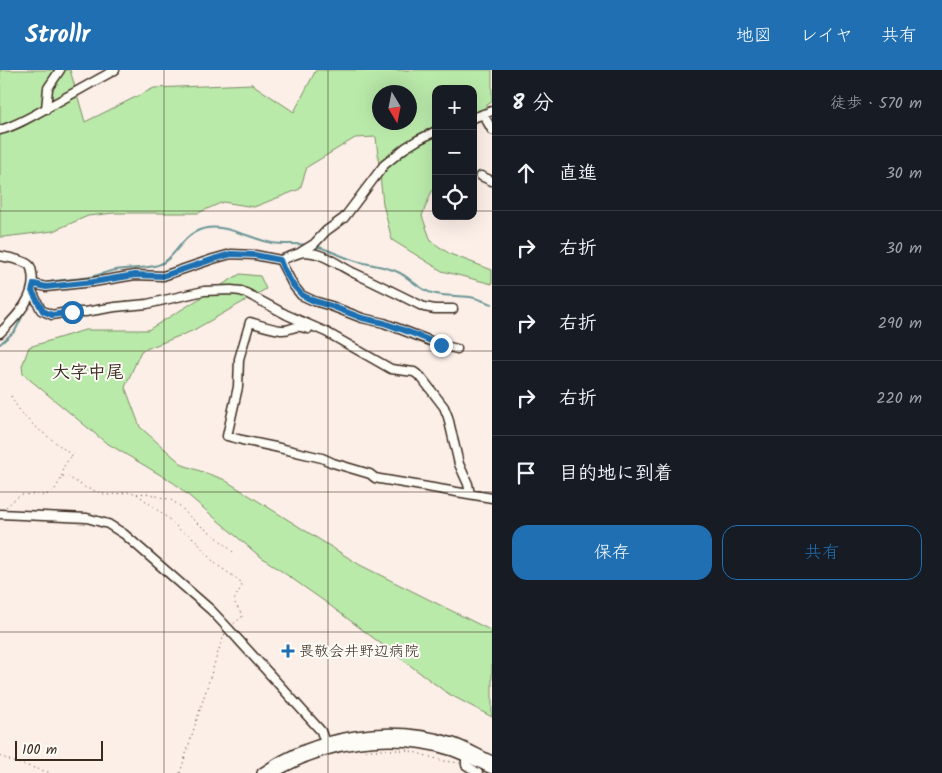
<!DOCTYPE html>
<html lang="ja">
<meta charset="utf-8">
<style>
:root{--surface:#171b24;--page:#242831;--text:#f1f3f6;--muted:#9ea1a6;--line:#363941;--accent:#1f6fb2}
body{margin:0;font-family:Kalam,"Klee One",sans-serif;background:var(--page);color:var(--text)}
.controls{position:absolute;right:15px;top:15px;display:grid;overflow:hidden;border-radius:10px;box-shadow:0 5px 20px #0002}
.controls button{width:45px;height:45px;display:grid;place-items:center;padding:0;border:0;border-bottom:1px solid var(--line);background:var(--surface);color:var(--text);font:25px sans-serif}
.compass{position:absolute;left:372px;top:15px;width:45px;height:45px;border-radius:50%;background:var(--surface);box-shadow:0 5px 20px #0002;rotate:170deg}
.scale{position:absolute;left:15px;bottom:12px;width:88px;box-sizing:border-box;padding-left:5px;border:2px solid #3b2a1e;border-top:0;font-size:14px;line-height:18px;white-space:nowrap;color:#3b2a1e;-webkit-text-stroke:4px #fdfcf7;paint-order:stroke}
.stop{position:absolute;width:15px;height:15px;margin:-11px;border:4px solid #1f6fb2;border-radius:50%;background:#fff}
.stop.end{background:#1f6fb2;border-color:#fff;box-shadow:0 1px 5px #0008}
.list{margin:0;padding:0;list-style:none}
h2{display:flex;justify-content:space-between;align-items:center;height:65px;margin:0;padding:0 20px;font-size:21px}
h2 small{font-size:16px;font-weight:400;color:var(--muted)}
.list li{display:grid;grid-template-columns:32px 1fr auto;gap:15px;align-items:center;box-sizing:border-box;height:75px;padding:0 20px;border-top:1px solid var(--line)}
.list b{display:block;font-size:19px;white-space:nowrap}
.list em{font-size:16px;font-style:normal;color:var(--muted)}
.actions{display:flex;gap:10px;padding:15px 20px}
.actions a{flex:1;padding:11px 0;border:1px solid var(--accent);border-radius:15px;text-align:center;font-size:18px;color:var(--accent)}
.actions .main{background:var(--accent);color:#fff}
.icon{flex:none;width:28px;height:28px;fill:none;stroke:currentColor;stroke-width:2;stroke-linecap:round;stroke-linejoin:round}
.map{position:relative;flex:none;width:492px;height:703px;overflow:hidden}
header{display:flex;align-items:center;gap:30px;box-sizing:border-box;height:70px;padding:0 25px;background:var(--accent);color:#fff}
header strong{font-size:24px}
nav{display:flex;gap:28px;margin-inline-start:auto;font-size:18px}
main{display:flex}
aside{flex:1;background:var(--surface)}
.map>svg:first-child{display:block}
</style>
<header>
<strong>Strollr</strong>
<nav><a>地図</a><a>レイヤ</a><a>共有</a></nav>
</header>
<main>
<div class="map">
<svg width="492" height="703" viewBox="0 0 492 703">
<rect width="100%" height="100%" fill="#fcefe8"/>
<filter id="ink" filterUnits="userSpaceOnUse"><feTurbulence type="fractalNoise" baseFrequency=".02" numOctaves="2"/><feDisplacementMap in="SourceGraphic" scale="10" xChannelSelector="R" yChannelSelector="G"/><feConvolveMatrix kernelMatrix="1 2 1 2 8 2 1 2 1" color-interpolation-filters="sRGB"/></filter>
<g filter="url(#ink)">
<!-- green -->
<path fill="#baeaaa" stroke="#7a8a64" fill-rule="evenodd" d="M0 0H70L85 52 154 18 252 14 294 42 316 0H492V32L487 35 473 56V19H436V116L431 123 422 146 431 171 450 184 492 200V214L442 201 392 170 383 134 376 67 355 68 307 97 300 119 254 137 223 132 198 143H114L88 146 53 161 4 167H0ZM380 22H410V52H380Z
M240 204 260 206 266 219 192 261 141 281 125 317 140 357 183 395 223 409 360 495 492 561V647L447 623 324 531 257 484 174 413 105 372 23 304 22 296 29 277 85 260H148Z"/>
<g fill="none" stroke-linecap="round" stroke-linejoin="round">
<!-- stream -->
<path stroke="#6a9594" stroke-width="2" d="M316 176C330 180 342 187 356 191 370 195 387 196 400 203 411 209 420 220 432 223 445 227 458 225 470 227 478 228 485 232 492 234
M45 213C57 209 70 210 83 208 94 207 105 202 116 200 129 198 142 199 154 196 174 192 178 171 195 162 220 149 247 168 272 173 284 175 295 173 307 175
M0 274 15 261 27 237"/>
<defs>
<path id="minor" d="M46 39 48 18 60 0
M483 44 492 60
M473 48 492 41
M0 60C15 56 29 48 43 40 67 27 91 13 115 0
M481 106 492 111
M301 182 314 174 326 161 344 148 384 95 405 78 418 70 436 61
M0 186C6 187 26 191 30 196 31 198 32 200 32 203 37 227 16 247 0 263
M280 190C288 188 299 182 305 182 324 183 338 195 354 203 378 214 401 226 424 237L435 239H453
M34 214 46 217 93 212 135 205 163 206 213 189 231 184 255 185 280 190 293 215 301 225 314 231 331 236 362 248 384 253 441 275 457 279
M32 221 41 240 52 245 67 242H85L115 237 147 234 204 221 231 220 241 221 248 224 287 245 326 262 391 299 414 302 421 307 444 337 448 347 459 394 468 414 470 424
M308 259C292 253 294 261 281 260 271 259 260 255 250 252L239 289 238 317 227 366 242 370 275 377 322 388 333 393 370 404 375 408 380 409 492 428
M0 444 87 448 108 454 124 464 211 540 226 556 321 661 327 679
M466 686V695L478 703"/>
<path id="major" d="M262 703C316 665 390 653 453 673 467 678 479 685 492 691
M274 703C327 671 394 662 453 681 467 686 479 693 492 699"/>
</defs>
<!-- minor casing -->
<use href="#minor" stroke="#3b2a1e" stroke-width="11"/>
<!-- major casing -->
<use href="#major" stroke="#3b2a1e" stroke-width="12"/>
<!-- path -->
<path stroke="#3b2a1e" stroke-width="1" stroke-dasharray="1 4" stroke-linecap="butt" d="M11 326C26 356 48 364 72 386
M62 406C61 396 69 390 74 383
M137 424 146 423 171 430 180 436 190 447 202 457 213 464 233 482
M6 437C11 433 16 427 22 425 31 423 42 428 50 423 58 419 58 410 65 405L86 418 107 425 130 422 137 424 170 450 180 460 195 469 207 485 217 495 240 511 242 516C231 535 233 528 242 545V547L232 555
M366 680H407L444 691 460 693
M0 686 14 692 51 703
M180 703 220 576 225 563"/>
<!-- minor -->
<use href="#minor" stroke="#fdfcf7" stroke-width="8"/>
<!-- major -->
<use href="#major" stroke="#fdfcf7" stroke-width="9"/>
</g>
</g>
<g fill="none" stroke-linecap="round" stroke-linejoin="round" filter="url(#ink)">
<!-- route -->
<path stroke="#1f6fb2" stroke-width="6" d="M72 242 52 245 43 241 32 221 34 214 46 217 93 212 135 205 163 206 214 189 231 184 255 185 280 190 283 198 293 215 302 225 314 231 331 236 362 248 384 253 414 264 441 275"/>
</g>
<!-- grid -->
<path fill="none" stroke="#3b2a1e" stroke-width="1" stroke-opacity="0.55" d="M164 0V703M328 0V703M0 141H436M473 141H492M0 281H492M0 422H492M0 562H492"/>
<!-- markers -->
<path fill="#1f6fb2" stroke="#fdfcf7" stroke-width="2" d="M285.5 573.5h5v5h5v5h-5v5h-5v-5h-5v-5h5z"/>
<g text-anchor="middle" stroke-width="4" stroke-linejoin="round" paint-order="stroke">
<!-- poi labels -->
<g font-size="15" fill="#3b2a1e" stroke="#fdfcf7" text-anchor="start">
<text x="299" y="586">畏敬会井野辺病院</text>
</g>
<!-- quarter labels -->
<g font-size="18" font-weight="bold" fill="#3b2a1e" stroke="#fdfcf7">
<text x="88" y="308">大字中尾</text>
</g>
</g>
</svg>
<div class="controls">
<button>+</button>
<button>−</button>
<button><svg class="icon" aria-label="locate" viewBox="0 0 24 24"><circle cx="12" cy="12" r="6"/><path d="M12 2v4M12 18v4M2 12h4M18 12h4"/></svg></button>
</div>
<svg class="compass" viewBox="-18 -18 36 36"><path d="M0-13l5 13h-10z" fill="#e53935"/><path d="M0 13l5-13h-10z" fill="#9ea1a6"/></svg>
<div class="scale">100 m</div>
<div class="stop" style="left:72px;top:242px"></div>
<div class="stop end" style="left:441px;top:275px"></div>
</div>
<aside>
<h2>8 分<small>徒歩 · 570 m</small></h2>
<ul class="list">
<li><svg class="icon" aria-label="ahead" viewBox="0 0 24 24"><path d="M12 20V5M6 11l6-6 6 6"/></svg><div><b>直進</b></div><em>30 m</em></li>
<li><svg class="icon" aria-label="right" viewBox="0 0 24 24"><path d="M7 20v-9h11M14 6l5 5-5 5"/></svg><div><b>右折</b></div><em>30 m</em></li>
<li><svg class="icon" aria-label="right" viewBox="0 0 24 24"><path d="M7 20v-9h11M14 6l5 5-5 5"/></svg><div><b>右折</b></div><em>290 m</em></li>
<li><svg class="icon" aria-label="right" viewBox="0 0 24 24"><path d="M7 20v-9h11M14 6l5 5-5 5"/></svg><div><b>右折</b></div><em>220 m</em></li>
<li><svg class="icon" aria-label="arrive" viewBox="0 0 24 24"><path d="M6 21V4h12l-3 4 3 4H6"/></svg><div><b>目的地に到着</b></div></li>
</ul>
<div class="actions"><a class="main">保存</a><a>共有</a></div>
</aside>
</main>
